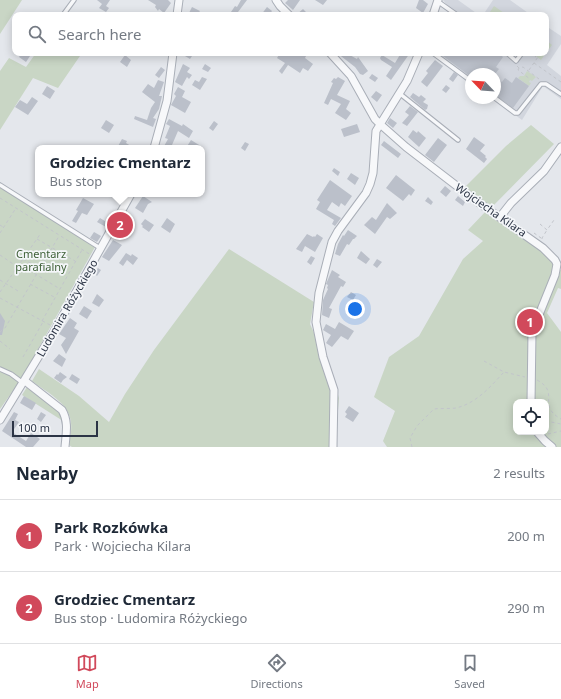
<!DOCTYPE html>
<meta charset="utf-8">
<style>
:root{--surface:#fff;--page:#f6f6f7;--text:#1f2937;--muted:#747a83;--line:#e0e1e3;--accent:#d1495b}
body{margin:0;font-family:"Noto Sans",sans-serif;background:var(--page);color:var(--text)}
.controls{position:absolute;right:12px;bottom:12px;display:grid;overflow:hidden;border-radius:8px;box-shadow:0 2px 10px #0003}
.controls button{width:36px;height:36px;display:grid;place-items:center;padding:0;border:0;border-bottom:1px solid var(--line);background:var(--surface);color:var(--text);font:20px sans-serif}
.compass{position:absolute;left:465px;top:68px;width:36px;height:36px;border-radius:50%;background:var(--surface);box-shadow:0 2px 10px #0003;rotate:295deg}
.scale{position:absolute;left:12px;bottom:10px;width:86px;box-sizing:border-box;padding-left:4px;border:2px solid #2b3445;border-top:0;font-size:11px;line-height:14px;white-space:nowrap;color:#2b3445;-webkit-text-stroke:3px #f4f6f9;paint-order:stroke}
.you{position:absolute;left:355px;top:309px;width:14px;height:14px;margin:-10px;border:3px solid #fff;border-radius:50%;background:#1a73e8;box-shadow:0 0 0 6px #1a73e833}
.badge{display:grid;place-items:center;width:26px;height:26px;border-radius:50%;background:var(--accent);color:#fff;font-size:13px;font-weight:700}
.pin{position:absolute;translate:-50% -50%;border:2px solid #fff;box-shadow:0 1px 4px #0006}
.popup{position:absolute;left:35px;top:145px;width:170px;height:52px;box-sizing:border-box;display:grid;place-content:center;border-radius:8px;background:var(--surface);filter:drop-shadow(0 1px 3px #0005);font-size:13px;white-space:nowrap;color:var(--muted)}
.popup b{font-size:15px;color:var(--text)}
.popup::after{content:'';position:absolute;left:50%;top:100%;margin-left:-8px;border:8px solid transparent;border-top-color:var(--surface)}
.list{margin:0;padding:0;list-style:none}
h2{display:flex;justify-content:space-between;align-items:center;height:52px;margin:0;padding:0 16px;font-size:17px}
h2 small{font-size:13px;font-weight:400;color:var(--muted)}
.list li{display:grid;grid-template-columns:26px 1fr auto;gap:12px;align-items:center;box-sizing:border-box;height:72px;padding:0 16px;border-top:1px solid var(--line)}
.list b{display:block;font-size:15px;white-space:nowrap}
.list p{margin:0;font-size:13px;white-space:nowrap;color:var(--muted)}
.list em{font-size:13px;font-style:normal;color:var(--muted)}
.icon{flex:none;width:22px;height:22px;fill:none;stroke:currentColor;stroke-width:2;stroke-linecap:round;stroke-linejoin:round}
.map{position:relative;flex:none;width:561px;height:447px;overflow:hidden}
.search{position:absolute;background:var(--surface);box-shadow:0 2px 10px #0003;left:12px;right:12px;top:12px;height:44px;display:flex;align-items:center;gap:10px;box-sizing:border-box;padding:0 14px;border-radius:8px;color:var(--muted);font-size:15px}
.sheet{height:196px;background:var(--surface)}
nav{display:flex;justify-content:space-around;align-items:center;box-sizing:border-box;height:56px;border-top:1px solid var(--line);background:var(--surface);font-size:11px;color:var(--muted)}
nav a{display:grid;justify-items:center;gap:2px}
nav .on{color:var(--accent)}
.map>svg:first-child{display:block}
</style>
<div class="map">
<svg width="561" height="447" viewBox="0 0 561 447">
<rect width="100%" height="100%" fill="#e4e7ec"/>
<!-- built -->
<path fill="#d2d6de" d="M443 0H458L479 15H452L444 9 447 5Z
M493 0H510L531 15H483Z
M546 26 561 36V44L547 65 561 76V99L543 86 522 120 492 98H495V74H471V83L431 53H546Z"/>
<!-- green -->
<path fill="#c9d6c5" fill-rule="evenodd" d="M0 0H22L0 34Z
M494 6 507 15H488Z
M546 40 552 45 541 60 532 53H546Z
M36 53H82L58 88 33 78 0 130V71L9 58 26 67Z
M527 71 536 77 532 81 530 80 529 82 531 83 529 86 518 78 520 76H524Z
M531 125 554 144 491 208 464 188 506 146Z
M0 186 95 247 22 378 0 409Z
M486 211 552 258 555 269 561 270V289L558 288 547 313 561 332V447H387L383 441 395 411 374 397 389 357 419 336 463 259 483 241 468 230ZM516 402H546V432H516Z
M229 249 314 302 310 324 331 371 339 398 335 447H72L69 445C70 438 72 430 71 423 70 403 46 392 32 381L39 369 79 396 109 422 125 394 154 350Z
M27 387C39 396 59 406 63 421L22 395Z"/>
<!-- building -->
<path fill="#bbc0ca" d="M97 0H110L106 6 109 8 106 12 99 8 102 4Z
M148 0H168L171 3 164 13 159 9 158 11 155 7 156 5Z
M241 0H247L238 12 242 15H229L235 6 237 7Z
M288 0H300L293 10 285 3Z
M315 0H327L323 5Z
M419 0H423L428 4 423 13 416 8Z
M192 7 200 11 197 15H188Z
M267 7 272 11 269 15H261Z
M303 9 309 15H296Z
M21 53H26L30 56 26 62 19 57Z
M180 53H194L190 59Z
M280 53H301L306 56 305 58 313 64 308 71 303 68 300 73 288 65 282 74 279 71 285 63 277 58Z
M337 53H346L357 59 358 57 368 71 363 75 360 74 355 67Z
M401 53H410L391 80 386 76 392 67 381 60 380 58 382 55 395 63Z
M439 53H498L503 57 496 67 499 69 495 74H471V77Z
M125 55 131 60 127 67 120 62Z
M435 60 443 66 427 87 421 82 428 73 426 71Z
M183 64 190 68 187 72 192 75 189 79 187 77 182 86 175 82Z
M205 64 211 68 208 72 202 69Z
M161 67 165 70 159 78 155 75Z
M454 72 458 75 453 82 449 79Z
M372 74 378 78 375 82 369 78Z
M202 77 207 79 200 90 192 85 195 80 199 82Z
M338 77 345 81 337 95 350 101 346 109 351 113 346 120 335 113 341 104 331 99 328 105 324 103 333 83 331 82 334 78 336 79Z
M495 77 502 82 505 78 512 83 516 77 529 86 513 108 495 95Z
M158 80 164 82 159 96H162L159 109 153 118 156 119 153 127 134 119 135 116 147 120 151 108 155 102 142 92 148 84 154 88Z
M446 85 450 88 446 93 442 90Z
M47 86 55 91 50 99 42 94Z
M178 87 185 91 182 97 191 102 185 113 171 105 176 96 174 94Z
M376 91 382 95 377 102 371 97Z
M413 93 419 97 421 95 426 99 423 102 428 105 427 109 425 110 410 97Z
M32 97 38 101 28 115 15 107 20 100 27 104Z
M410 106 418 112 407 126 402 123 409 115 405 112Z
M390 118 397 123 393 128 387 123Z
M169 119 182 126 183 124 193 131 189 138 178 131 172 145 177 148H163L168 139 165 138 170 126 166 124Z
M106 120 114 125 109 133 101 128Z
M214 121 218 124 213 131 209 128Z
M357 124 360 132 344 137 341 129Z
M413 130 417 133 418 131 426 138 419 147 408 137Z
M474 137 485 145 480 151 486 156 485 157 487 159 484 163 466 149Z
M438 138 447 145 434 162 425 155Z
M122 139 127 141 126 143 134 148H117Z
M191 140 204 148H186Z
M384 141 401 154 398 158 381 145Z
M245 142 249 144 245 151 241 148Z
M334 168 340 172 338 176 332 171Z
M351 173 359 178 355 185 347 179Z
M396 175 415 190 411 196 409 194 403 201 386 188Z
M330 180 352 196 345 206 341 203 339 207 332 202 327 210 341 218 335 226 332 224 334 220 316 209 320 202 317 200Z
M445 186 451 191 446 197 440 192Z
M143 196 152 202 148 204 143 213 135 208Z
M458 196 465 202 463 206 455 200Z
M428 197 433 202 431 205 425 201Z
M83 198 94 204 87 215 82 213 76 223 72 221 78 211 76 210Z
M387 203 397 213 390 219 387 217 375 234 364 225 372 217 376 220Z
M100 218 108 223 106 227 97 222Z
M167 218 175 224 170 233 161 227Z
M145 219 154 225 149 232 142 227 143 226 141 224Z
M348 230 357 236 354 239H353L349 245 347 244 340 256 335 254 338 244 343 235 344 236Z
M94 232 101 236 97 242 90 238Z
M307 234 313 237 314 236 315 237 317 234 323 238 315 252 305 246 302 252 296 249Z
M113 240 122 245 109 261 102 257Z
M361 251 370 259 366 264 357 258Z
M126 253 131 256 132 254 138 258 133 265 127 260 123 266 119 263Z
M311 256 315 258 311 265 307 262Z
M377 259 382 262 377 268 373 265Z
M98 268 101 270 97 276 94 273Z
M332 270 340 275 338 277 346 282 343 287 341 286 329 308 332 309 329 318 322 315 323 300 328 289 327 288 328 285 326 284Z
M351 292 356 295 353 300 347 297Z
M97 294 104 300 99 307 92 303Z
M84 306 92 311 87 319 79 314Z
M0 313 5 321 2 335H0Z
M70 318 77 323 74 328 79 331 66 354 61 345 66 338 59 334Z
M339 322 354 331 348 340 341 336 332 347 326 343 331 335 323 330 326 324 335 329Z
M59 354 66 359 62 367 53 361Z
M60 372 67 377 63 380 61 383 54 378 57 374 58 375Z
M72 374 80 379 77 384 69 379Z
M24 396 36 403 32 410 20 403Z
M349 406 359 413 353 422 345 417 347 414 345 412Z
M14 412 18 414 15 420 19 422 12 432 26 441 31 433 40 439 33 447H26L2 431Z
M41 412 46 415 41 422 37 419Z"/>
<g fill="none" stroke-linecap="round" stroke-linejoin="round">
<defs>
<path id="lane" d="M437 2 440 3 457 15
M63 15 74 0
M433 53 471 81
M507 53 516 61 522 53
M399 93 458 140
M495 98 515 113H518L541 84H546L561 94
M0 185 100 248
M0 369 11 374 23 383"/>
<path id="street" d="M276 0 280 6 289 15
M177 15 179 0
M433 15 438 0
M330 53 351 76 375 119 380 124 406 147 475 200 543 248 555 260 557 264 555 275 532 332 531 402
M154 148 167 101 173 53
M500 217 511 203 544 171 561 147
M25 381 62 410C69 422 66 434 65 447
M0 420 56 328 131 194
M537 432 545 441 552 447
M333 447 334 390 323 357 316 322 319 293 332 242 338 231 366 193 370 184 373 173 376 131 407 81 419 53"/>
</defs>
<!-- lane casing -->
<use href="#lane" stroke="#a9aeb7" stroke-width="5.5"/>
<!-- street casing -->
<use href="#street" stroke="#a9aeb7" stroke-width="9"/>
<!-- path -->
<path stroke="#c2c5cb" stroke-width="1" stroke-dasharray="3 3" stroke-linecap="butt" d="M516 15 517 13 518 14
M546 39 550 43
M470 53 473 55
M530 53 536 57
M534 63 561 82
M517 66 519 68 523 67 539 79
M519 68 518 70 530 79
M529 70 538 57
M0 198 91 255
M540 224 547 230 554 220
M0 225 3 227
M0 233 16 208
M534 233 541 238
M37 239 75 261
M542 239V238L547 230
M0 255 16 266
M23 259 34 265
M19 264 60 289
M0 280 18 291
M30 284 56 298
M0 292 41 233
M0 298 50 325
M42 321 82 250
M0 332 5 328 59 236
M0 341 10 349
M23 357 43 322
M484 361 504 372 525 377
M537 380C561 393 536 405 561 419
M546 424 551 422 561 424
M548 434 561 431
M412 447 410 438 417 426 434 409C441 408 449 409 456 408 477 403 491 386 504 372"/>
<!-- lane -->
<use href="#lane" stroke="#f7f8fa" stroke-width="3.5"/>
<!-- street -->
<use href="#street" stroke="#f7f8fa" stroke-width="7"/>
</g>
<g text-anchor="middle" stroke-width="3.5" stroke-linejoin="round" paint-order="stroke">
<!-- street labels -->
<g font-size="11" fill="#2b3445" stroke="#f4f6f9">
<text transform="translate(491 210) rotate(35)" y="4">Wojciecha Kilara</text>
<text transform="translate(67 308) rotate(-60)" y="4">Ludomira Różyckiego</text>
</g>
<!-- park labels -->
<g font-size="11" fill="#3f6138" stroke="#f4f6f9">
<text x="41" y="258">Cmentarz<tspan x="41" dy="13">parafialny</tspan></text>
</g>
</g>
</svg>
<div class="controls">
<button><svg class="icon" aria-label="locate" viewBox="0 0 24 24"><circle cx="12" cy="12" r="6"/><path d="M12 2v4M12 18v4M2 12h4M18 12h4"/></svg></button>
</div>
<svg class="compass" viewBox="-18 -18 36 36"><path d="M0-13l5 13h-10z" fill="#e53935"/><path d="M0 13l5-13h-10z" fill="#747a83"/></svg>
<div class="scale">100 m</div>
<div class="you"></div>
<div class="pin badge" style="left:530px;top:322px">1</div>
<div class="pin badge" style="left:120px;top:225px">2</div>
<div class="popup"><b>Grodziec Cmentarz</b>Bus stop</div>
<div class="search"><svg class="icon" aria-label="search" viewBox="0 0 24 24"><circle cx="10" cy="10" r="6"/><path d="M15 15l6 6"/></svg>Search here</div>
</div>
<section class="sheet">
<h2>Nearby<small>2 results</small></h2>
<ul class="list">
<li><span class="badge">1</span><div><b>Park Rozkówka</b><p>Park · Wojciecha Kilara</p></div><em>200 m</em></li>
<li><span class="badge">2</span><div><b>Grodziec Cmentarz</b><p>Bus stop · Ludomira Różyckiego</p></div><em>290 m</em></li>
</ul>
</section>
<nav>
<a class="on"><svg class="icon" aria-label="map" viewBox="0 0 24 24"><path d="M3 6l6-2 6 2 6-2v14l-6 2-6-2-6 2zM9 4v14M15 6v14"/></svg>Map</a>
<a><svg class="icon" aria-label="directions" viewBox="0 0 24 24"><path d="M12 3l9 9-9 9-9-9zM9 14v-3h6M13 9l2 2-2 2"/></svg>Directions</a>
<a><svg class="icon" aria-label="saved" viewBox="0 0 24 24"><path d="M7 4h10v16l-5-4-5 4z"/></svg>Saved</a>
</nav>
